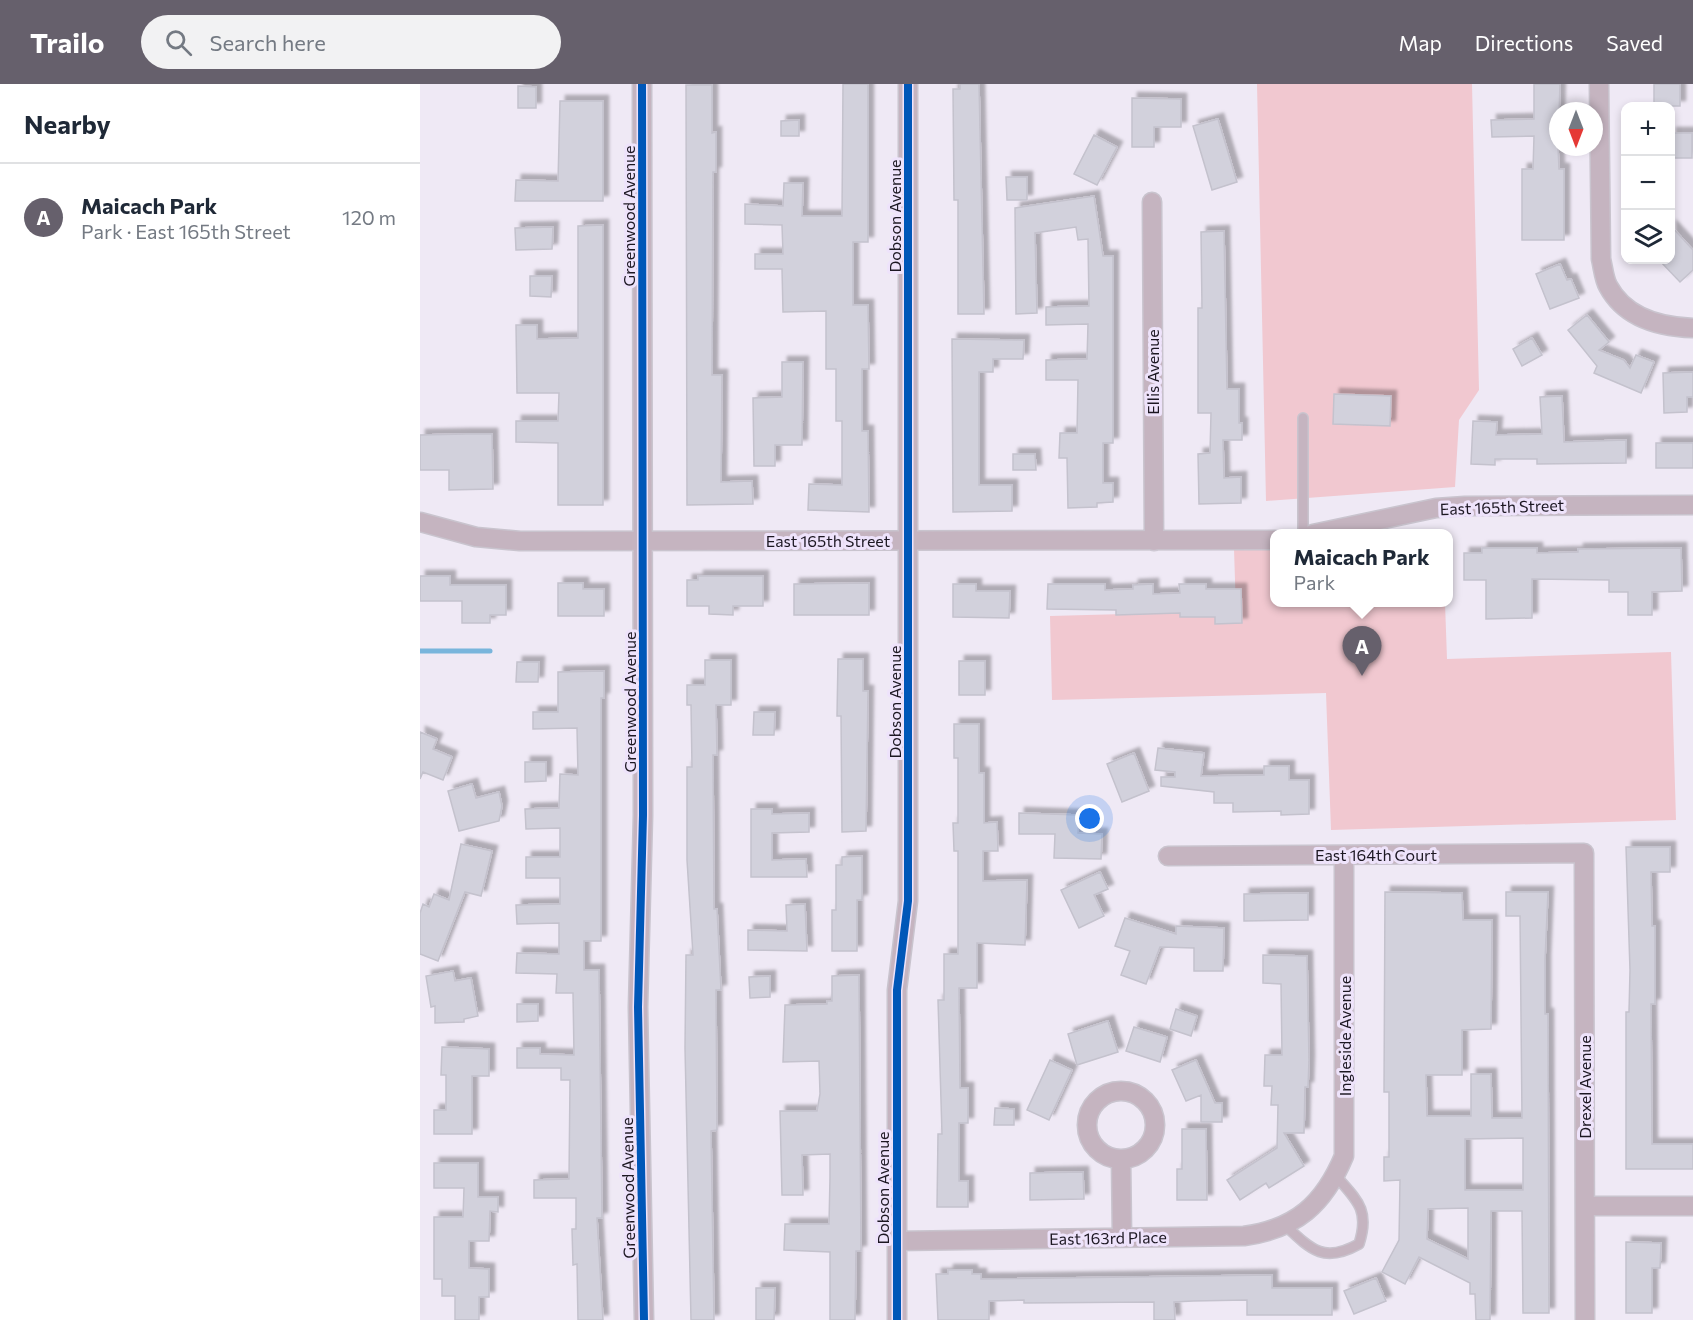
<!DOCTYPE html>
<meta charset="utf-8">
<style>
:root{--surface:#fff;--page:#f2f2f3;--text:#1f2937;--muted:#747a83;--line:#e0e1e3;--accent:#66606c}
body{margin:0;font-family:Commissioner,sans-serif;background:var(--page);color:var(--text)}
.controls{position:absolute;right:18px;top:18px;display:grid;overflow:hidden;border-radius:12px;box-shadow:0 3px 9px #0003}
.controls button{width:54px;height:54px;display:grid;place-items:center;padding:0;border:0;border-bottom:2px solid var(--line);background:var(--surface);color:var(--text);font:30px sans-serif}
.compass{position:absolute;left:1129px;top:18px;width:54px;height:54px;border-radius:50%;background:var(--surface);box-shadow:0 3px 9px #0003;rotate:180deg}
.you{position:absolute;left:670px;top:735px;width:21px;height:21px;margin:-15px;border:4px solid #fff;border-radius:50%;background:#1a73e8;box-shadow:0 0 0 9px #1a73e833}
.badge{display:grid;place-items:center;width:39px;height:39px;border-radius:50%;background:var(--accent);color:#fff;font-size:20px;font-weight:700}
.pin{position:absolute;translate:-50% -50px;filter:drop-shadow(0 2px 3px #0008)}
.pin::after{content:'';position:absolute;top:32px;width:21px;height:18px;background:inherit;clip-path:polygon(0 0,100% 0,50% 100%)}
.popup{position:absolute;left:850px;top:445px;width:183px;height:78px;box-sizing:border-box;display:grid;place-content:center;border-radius:12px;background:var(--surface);filter:drop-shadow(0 2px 4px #0005);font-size:20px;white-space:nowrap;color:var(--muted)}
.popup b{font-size:22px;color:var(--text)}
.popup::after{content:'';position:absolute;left:50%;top:100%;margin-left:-12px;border:12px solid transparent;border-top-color:var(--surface)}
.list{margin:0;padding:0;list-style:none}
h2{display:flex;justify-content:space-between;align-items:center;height:78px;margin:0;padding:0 24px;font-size:26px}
h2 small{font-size:20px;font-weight:400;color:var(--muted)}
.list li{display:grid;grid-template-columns:39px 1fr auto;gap:18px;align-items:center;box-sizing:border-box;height:108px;padding:0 24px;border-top:2px solid var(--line)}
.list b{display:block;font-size:22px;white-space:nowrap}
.list p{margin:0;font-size:20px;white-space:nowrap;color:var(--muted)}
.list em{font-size:20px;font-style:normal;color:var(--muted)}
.icon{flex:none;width:33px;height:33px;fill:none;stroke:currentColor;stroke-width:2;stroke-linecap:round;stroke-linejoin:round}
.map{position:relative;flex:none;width:1273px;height:1236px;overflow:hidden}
header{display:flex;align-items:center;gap:36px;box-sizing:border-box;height:84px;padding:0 30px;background:var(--accent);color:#fff}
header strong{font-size:28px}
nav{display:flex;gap:33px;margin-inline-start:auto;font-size:21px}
.search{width:420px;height:54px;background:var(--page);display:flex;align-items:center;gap:15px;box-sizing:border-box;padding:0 21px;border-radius:33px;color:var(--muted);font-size:22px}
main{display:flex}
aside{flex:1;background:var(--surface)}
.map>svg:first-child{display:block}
</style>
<header>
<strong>Trailo</strong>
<div class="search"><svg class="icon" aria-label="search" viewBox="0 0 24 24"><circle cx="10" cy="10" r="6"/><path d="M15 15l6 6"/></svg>Search here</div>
<nav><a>Map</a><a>Directions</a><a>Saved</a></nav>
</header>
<main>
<aside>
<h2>Nearby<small></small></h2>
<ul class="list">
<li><span class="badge">A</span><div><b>Maicach Park</b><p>Park · East 165th Street</p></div><em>120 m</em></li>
</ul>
</aside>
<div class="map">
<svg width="1273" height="1236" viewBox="0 0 1273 1236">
<defs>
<filter id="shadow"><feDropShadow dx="5.5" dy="-5.5" stdDeviation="1.5" flood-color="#0004"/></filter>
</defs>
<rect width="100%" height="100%" fill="#efe9f5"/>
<!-- green -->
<path fill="#f1c8d0" d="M837 0H1052L1059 306 1039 336 1035 403 846 417Z
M855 464V518L1025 519 1027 575 1251 568 1256 736 911 746 906 609 632 616 630 532 816 527 814 465Z"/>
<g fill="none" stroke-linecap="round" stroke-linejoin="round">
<!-- stream -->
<path stroke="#79b5dc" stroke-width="5" d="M0 567H70"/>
</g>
<!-- building -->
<path fill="#d2d1dc" stroke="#c4c2cd" stroke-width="1.5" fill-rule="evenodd" filter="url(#shadow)" d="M423 0H448V158H433V221H448L449 285H442V347H448L449 428 388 426 389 400 422 401V337H416V285H406V227L363 228 362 185H335V170H363L362 141 325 140V120L363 122 364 99H383L382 132H422Z
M540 0H559L564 230H538V116H534L533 5H540Z
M1114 0H1140L1138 63 1139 85H1144V156H1102V85H1113L1114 52 1072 53 1071 36 1114 35Z
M1234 0H1260V22H1234Z
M266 1H292V49L296 48V88H293L292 291H302L301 398 332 397 333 420 267 421Z
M98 2 116 3V24H98Z
M712 14 761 15V43H734V63H712Z
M140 17H183V117H95L96 96 138 97Z
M798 35 817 98 792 106 773 42Z
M379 36V52H361V37Z
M1251 49H1272V74H1251Z
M674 51 697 63 677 101 654 90Z
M586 93H607V116H587Z
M674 112 683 172H693V359H683V399H693V418L677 419V423L648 424 647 374H639L640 349H657L658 296H626V276L667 275 668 240 626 241V223L669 222 668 155 658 156 656 143 615 149 617 229 596 230 595 124Z
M183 141V421H138V359L96 358V337H138L139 309H97L96 241H117V255L158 254V142Z
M1251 142 1273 166V186L1260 198 1239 176H1251Z
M133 143 132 165 96 166 95 144Z
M804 147 807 305H819V339H822V356H803L804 394 821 393V419L779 420 778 370 790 369 791 329H778V224H782L781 148Z
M1140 180 1147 196 1151 195 1159 214 1130 225 1116 190Z
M110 192H132L131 213 110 212Z
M1167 231 1189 258 1179 266 1204 276 1210 284 1216 271 1234 278 1221 309 1174 289 1177 282 1148 246Z
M1112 254 1122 271 1102 282 1093 265Z
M532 255 604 256 603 275H573V288H559V401H592V427L533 428Z
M362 278H383L382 361H355V382H334L333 314 362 313Z
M1273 288V313H1267V328L1244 329 1243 289Z
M914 310 971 312 970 342 913 340Z
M1142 312 1144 358 1206 356V379L1117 380V375H1075V381L1051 380 1053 337 1077 338 1076 351 1122 350 1120 313Z
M45 350H72L73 405 29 406V386H0V351Z
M1236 359H1273V384H1236Z
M593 370H615L616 386H593Z
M1062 464H1117V469L1158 468V465L1261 464 1262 507 1232 508V531H1208V508H1189V496L1112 495V534L1066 535V496H1044V469H1062Z
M0 492H30V501H86V531H70V539H42V517H0Z
M278 492H343V522H313V531L289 530V522H267V496H278Z
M138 499H163V505H184V532H138Z
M449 499V531H374V500Z
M533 500H556V507H590L589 534 533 533Z
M628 500H685V506L713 505V501L733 500V510L760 509 759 500H786V505H821L822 539 795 540V533H760V529L696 531V526L627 525Z
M418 575H443V607H448L446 747 422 748 421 632H417Z
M285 576H311V621H296L297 671H293L294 825H297L301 906H296L297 1046 291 1047 294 1236H271L265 964 266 871H273L267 776V683H272L271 621H267V601H285Z
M539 577H565V611H539Z
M97 578H119L118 598H96Z
M184 587V614H181V857H164V886H179L182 1134H177L183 1236H158L157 1180 153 1181 152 1145H156V1114H114V1096L149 1095 150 996H141V984H97V964H120V970L154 971 153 909H136L137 890 96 889 97 869 139 870V839L97 840 96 821 140 820V794H106V773H140V744L106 745 105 725 139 724 140 690 158 691 157 644 113 645V628H138V588Z
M334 628H355L354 651H333Z
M534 640H559V689H564V739L577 738 578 767H563V797L607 796 605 861 557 859V904H539L540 1004H548V1039H539V1097H548V1123H517L518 1050H522L518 916H524V870H538V767H534L533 739H538V674H534Z
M0 648 17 655 13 665 32 673 23 696 3 688 0 695Z
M738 664 784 669 781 692 844 691V682H869V696H889V730L861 731V727L813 728V719H794V708L741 702V693H755V688L735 686Z
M714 669 729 707 702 718 687 680Z
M105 678H126V697L105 698Z
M52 700 56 714 79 708 82 722 79 737 39 747 28 707Z
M331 725H352V730L389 729V748L352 749V776L386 775 387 793H331Z
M599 729 659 731 658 749 682 750 681 775 634 774 635 750H599Z
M41 760 72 767 61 812 45 808 18 877 0 870V829L3 820 9 823 14 810 29 816Z
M1206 763H1250V788H1231L1232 842H1235V920H1231L1232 1060H1273V1085H1206V928H1209L1210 886Z
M442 772V816H437V867H412V826H416V781H422V773Z
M680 788 688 805 674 811 684 832 659 844 641 806Z
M965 808 1042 809 1043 836H1072L1071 945 1042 946V991H1006L1007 1032H1051V990H1071L1072 1034H1102L1100 832H1086V808H1128L1125 876V930H1128L1129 1229H1103L1102 1127H1071L1070 1236H1056L1055 1210H1050V1199L999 1173 985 1200 962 1188 979 1156 980 1096 964 1097V1073H969V1008H964ZM1103 1054V1106H1045V1055ZM1048 1124V1175L1007 1155 1008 1125Z
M888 809V836L824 837V810Z
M385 820 387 867 328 866V846L367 847 366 821Z
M705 834 756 850V842L804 844 803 887H774V864L740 863 726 900 701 891 710 867 695 862Z
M843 871 887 872 889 976 888 1003H885L884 1049H864L884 1082 849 1104 846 1099 820 1116 807 1096 857 1064 858 1021H851L852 1002H844L845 971H862L861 900 843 899Z
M33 887 35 897 51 894 58 932 44 935V938L15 939V922L11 923 6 892Z
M439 891 441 1167H436L435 1236H410V1168L364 1166 365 1140H409L410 1093V1070L382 1071 383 1111H362L360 1027H397L400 1010 399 977 363 978 365 921 407 920V917H412V892Z
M350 892V913L330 914 329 893Z
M97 920H118V937L97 938Z
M756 925 777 932 771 952 750 945Z
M688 937 698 968 657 981 648 950Z
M714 943 747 953 740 978 706 967Z
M22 963 69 965V992H52V1050H14V1026H26V991H21Z
M630 976 652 986 629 1036 607 1026Z
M776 976 795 1019H802V1038H781V1011L766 1017 752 986Z
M575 1024 594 1025V1041H574Z
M762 1045H786L787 1116H757V1085H762Z
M14 1079H58V1113H78V1128L70 1127 69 1157H49V1184L69 1185V1213H59V1236H35V1212H22V1195H14V1133H43L44 1104H14Z
M663 1088 664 1115 610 1116V1089Z
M1206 1158 1241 1159 1240 1184H1232V1229H1206Z
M528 1186H552V1190H561V1195L852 1191V1204H912V1231H827V1216L773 1217 754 1218 755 1236H734V1218L604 1219V1216L569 1217V1236H518L516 1190H528Z
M956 1194 966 1217 934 1230 924 1207Z
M336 1204H355L354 1236H336Z"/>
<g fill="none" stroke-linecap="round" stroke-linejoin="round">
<defs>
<path id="lane" d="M883 450V334
M866 1142C892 1167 905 1179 939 1160 950 1126 937 1116 916 1092"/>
<path id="street" d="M222 0 223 731 218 923 224 1236
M1179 0 1181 175C1183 183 1184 195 1188 202 1205 234 1241 243 1273 244
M732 118 734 457
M0 438 56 453 100 457 855 456
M893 450 1016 424 1045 422 1273 421
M748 772 1164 769 1165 1236
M667 1041a34 34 0 1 1 68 0a34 34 0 1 1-68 0Z
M701 1075 702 1153
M1165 1122H1273
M477 1157 824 1152C876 1145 904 1120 924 1072V771
M477 1236V906L488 817V0"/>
</defs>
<!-- lane casing -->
<use href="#lane" stroke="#c9c4ce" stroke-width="12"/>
<!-- street casing -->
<use href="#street" stroke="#c9c4ce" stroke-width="21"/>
<!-- lane -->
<use href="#lane" stroke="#c5b4c0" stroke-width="9"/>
<!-- street -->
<use href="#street" stroke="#c5b4c0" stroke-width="18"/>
<defs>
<path id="cycleway" d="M222 0 223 731 218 923 224 1236
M477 1236V906L488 817V0"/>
</defs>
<!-- cycleway casing -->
<use href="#cycleway" stroke="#eee3fb" stroke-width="11"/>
<!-- cycleway -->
<use href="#cycleway" stroke="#0057b8" stroke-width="8"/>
</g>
<g text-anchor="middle" stroke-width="6" stroke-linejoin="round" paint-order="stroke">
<!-- street labels -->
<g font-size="16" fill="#1c1722" stroke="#eee3fb">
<text transform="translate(209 132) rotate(-90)" y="6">Greenwood Avenue</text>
<text transform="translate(475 132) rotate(-90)" y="6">Dobson Avenue</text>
<text transform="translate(733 288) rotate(-90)" y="6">Ellis Avenue</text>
<text transform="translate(1082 423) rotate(-2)" y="6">East 165th Street</text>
<text x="408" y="463">East 165th Street</text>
<text transform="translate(210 618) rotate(-90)" y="6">Greenwood Avenue</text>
<text transform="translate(475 618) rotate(-90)" y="6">Dobson Avenue</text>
<text x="956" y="777">East 164th Court</text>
<text transform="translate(925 952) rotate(-90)" y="6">Ingleside Avenue</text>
<text transform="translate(1165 1003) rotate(-90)" y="6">Drexel Avenue</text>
<text transform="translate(208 1104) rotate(-91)" y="6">Greenwood Avenue</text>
<text transform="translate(463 1104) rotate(-90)" y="6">Dobson Avenue</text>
<text transform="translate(688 1154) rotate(-1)" y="6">East 163rd Place</text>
</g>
</g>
</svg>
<div class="controls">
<button>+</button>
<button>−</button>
<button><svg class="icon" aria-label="layers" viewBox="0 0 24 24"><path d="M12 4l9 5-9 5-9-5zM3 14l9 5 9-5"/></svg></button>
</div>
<svg class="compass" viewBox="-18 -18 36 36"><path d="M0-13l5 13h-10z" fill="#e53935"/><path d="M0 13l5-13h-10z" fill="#747a83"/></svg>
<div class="you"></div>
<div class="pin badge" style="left:942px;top:592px">A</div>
<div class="popup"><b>Maicach Park</b>Park</div>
</div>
</main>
